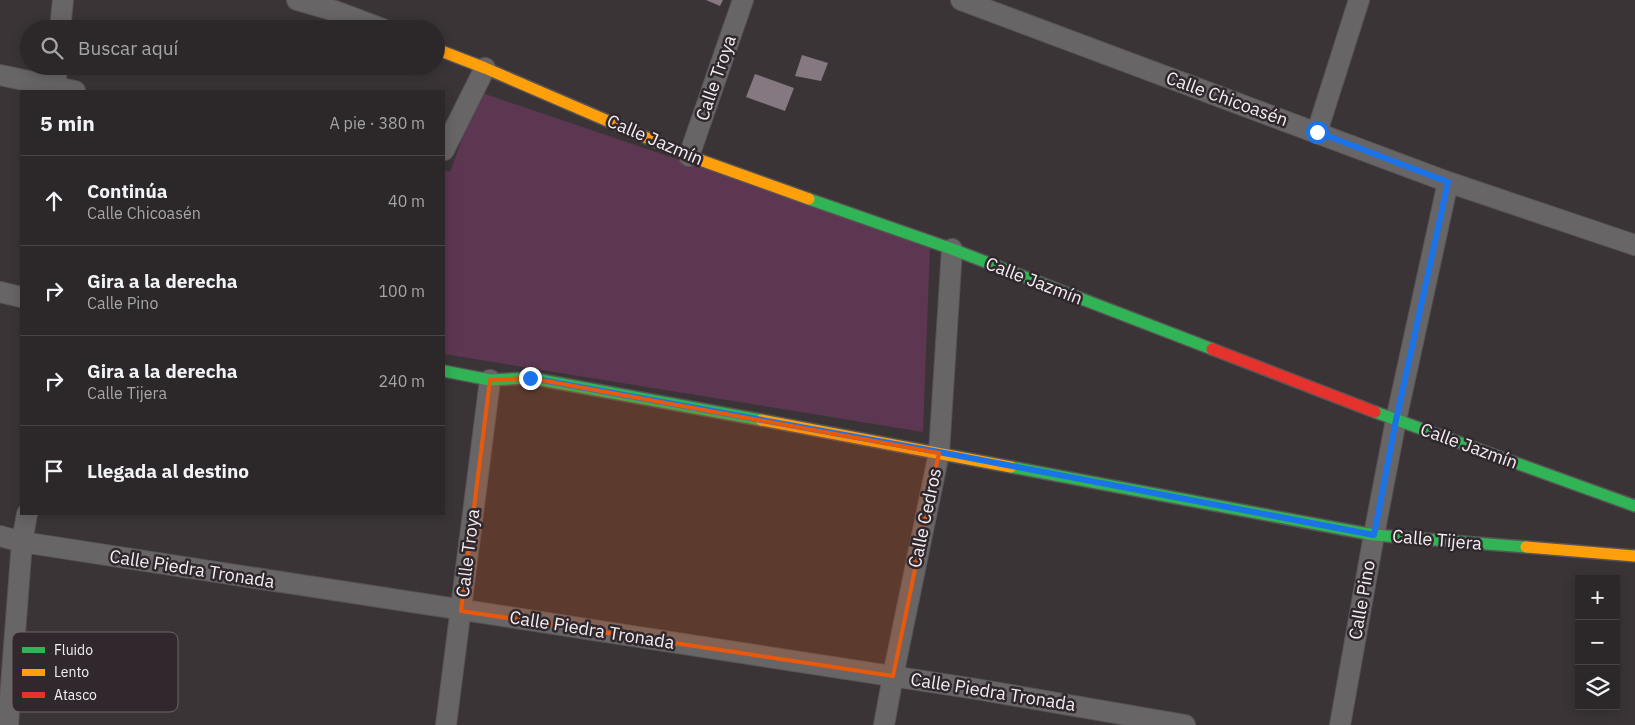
<!DOCTYPE html>
<html lang="es">
<meta charset="utf-8">
<style>
:root{--surface:#2c2729;--page:#383335;--text:#f1f3f6;--muted:#a6a5a8;--line:#484446}
body{margin:0;font-family:"IBM Plex Sans",sans-serif;background:var(--page);color:var(--text)}
.controls{position:absolute;right:15px;bottom:15px;display:grid;overflow:hidden;border-radius:0px;box-shadow:0 2px 12px #0003}
.controls button{width:45px;height:45px;display:grid;place-items:center;padding:0;border:0;border-bottom:1px solid var(--line);background:var(--surface);color:var(--text);font:25px sans-serif}
.stop{position:absolute;width:15px;height:15px;margin:-11px;border:4px solid #1a73e8;border-radius:50%;background:#fff}
.stop.end{background:#1a73e8;border-color:#fff;box-shadow:0 1px 5px #0008}
.list{margin:0;padding:0;list-style:none}
h2{display:flex;justify-content:space-between;align-items:center;height:65px;margin:0;padding:0 20px;font-size:21px}
h2 small{font-size:16px;font-weight:400;color:var(--muted)}
.list li{display:grid;grid-template-columns:32px 1fr auto;gap:15px;align-items:center;box-sizing:border-box;height:90px;padding:0 20px;border-top:1px solid var(--line)}
.list b{display:block;font-size:19px;white-space:nowrap}
.list p{margin:0;font-size:16px;white-space:nowrap;color:var(--muted)}
.list em{font-size:16px;font-style:normal;color:var(--muted)}
.icon{flex:none;width:28px;height:28px;fill:none;stroke:currentColor;stroke-width:2;stroke-linecap:round;stroke-linejoin:round}
.map{position:relative;flex:none;width:1635px;height:725px;overflow:hidden}
.search{position:absolute;background:var(--surface);box-shadow:0 2px 12px #0003;left:20px;top:20px;width:425px;height:55px;display:flex;align-items:center;gap:12px;box-sizing:border-box;padding:0 18px;border-radius:28px;color:var(--muted);font-size:19px}
.panel{position:absolute;background:var(--surface);box-shadow:0 2px 12px #0003;left:20px;top:90px;width:425px;height:425px;border-radius:0px}
.map>svg:first-child{display:block}
</style>
<div class="map">
<svg width="1635" height="725" viewBox="0 0 1635 725">
<rect width="100%" height="100%" fill="#3a3437"/>
<!-- green -->
<path fill="#5d3751" d="M479 92 930 245 923 432 444 354V170L450 172Z"/>
<!-- building -->
<path fill="#867881" d="M706 0H723L720 6Z
M802 55 828 63 821 81 795 76Z
M755 74 794 88 785 111 746 97Z"/>
<g fill="none" stroke-linecap="round" stroke-linejoin="round">
<defs>
<path id="street" d="M297 0 335 11 383 29
M961 0 1448 182 1635 245
M60 29 63 0
M0 75 75 91
M55 91 57 66
M1317 132 1359 0
M444 150 485 68
M689 156 743 0
M0 292 21 297
M0 536 22 542 976 689 1185 725
M8 725 22 542 27 514
M446 725 490 380
M884 725 893 676 939 453 952 249
M1340 725 1374 535 1396 420 1448 182"/>
<path id="fast" d="M809 199 952 249 1212 349
M444 371 490 380 530 378 761 420
M1375 412 1635 506
M1011 467 1374 535 1526 547"/>
<path id="slow" d="M436 49 485 68 689 156 809 199
M761 420 1011 467
M1526 547 1635 556"/>
<path id="jam" d="M1212 349 1375 412"/>
</defs>
<!-- street casing -->
<use href="#street" stroke="#585355" stroke-width="22"/>
<!-- fast casing -->
<use href="#fast" stroke="#585355" stroke-width="14"/>
<!-- slow casing -->
<use href="#slow" stroke="#585355" stroke-width="14"/>
<!-- jam casing -->
<use href="#jam" stroke="#585355" stroke-width="14"/>
<!-- street -->
<use href="#street" stroke="#686567" stroke-width="20"/>
<!-- fast -->
<use href="#fast" stroke="#30b455" stroke-width="11"/>
<!-- slow -->
<use href="#slow" stroke="#ff9f0a" stroke-width="11"/>
<!-- jam -->
<use href="#jam" stroke="#e5322d" stroke-width="11"/>
</g>
<g fill="none" stroke-linecap="round" stroke-linejoin="round">
<!-- route -->
<path stroke="#1a73e8" stroke-width="6" d="M530 378 939 452 1374 535 1396 420 1448 182 1317 132"/>
</g>
<!-- marked area -->
<path fill="#e8590c" fill-opacity="0.2" stroke="#e8590c" stroke-width="4" stroke-linejoin="round" d="M530 378 939 453 893 676 461 611 490 380Z"/>
<g text-anchor="middle" stroke-width="5" stroke-linejoin="round" paint-order="stroke">
<!-- street labels -->
<g font-size="18" fill="#f3edf1" stroke="#31282e">
<text transform="translate(716 78) rotate(-71)" y="6">Calle Troya</text>
<text transform="translate(1227 99) rotate(20)" y="6">Calle Chicoasén</text>
<text transform="translate(655 140) rotate(23)" y="6">Calle Jazmín</text>
<text transform="translate(1034 281) rotate(21)" y="6">Calle Jazmín</text>
<text transform="translate(1469 446) rotate(20)" y="6">Calle Jazmín</text>
<text transform="translate(925 518) rotate(-78)" y="6">Calle Cedros</text>
<text transform="translate(1437 540) rotate(5)" y="6">Calle Tijera</text>
<text transform="translate(468 553) rotate(-83)" y="6">Calle Troya</text>
<text transform="translate(192 569) rotate(9)" y="6">Calle Piedra Tronada</text>
<text transform="translate(1362 600) rotate(-80)" y="6">Calle Pino</text>
<text transform="translate(592 630) rotate(9)" y="6">Calle Piedra Tronada</text>
<text transform="translate(993 692) rotate(9)" y="6">Calle Piedra Tronada</text>
</g>
</g>
<!-- legend -->
<rect x="12" y="632" width="166" height="80" rx="8" fill="#31282e" stroke="#6b6368" stroke-width="1"/>
<rect x="22" y="647" width="23" height="6" fill="#30b455"/>
<rect x="22" y="669" width="23" height="7" fill="#ff9f0a"/>
<rect x="22" y="692" width="23" height="6" fill="#e5322d"/>
<g font-size="14" fill="#f3edf1">
<text x="54" y="655">Fluido</text>
<text x="54" y="677">Lento</text>
<text x="54" y="700">Atasco</text>
</g>
</svg>
<div class="controls">
<button>+</button>
<button>−</button>
<button><svg class="icon" aria-label="layers" viewBox="0 0 24 24"><path d="M12 4l9 5-9 5-9-5zM3 14l9 5 9-5"/></svg></button>
</div>
<div class="stop" style="left:1317px;top:132px"></div>
<div class="stop end" style="left:530px;top:378px"></div>
<div class="search"><svg class="icon" aria-label="search" viewBox="0 0 24 24"><circle cx="10" cy="10" r="6"/><path d="M15 15l6 6"/></svg>Buscar aquí</div>
<section class="panel">
<h2>5 min<small>A pie · 380 m</small></h2>
<ul class="list">
<li><svg class="icon" aria-label="ahead" viewBox="0 0 24 24"><path d="M12 20V5M6 11l6-6 6 6"/></svg><div><b>Continúa</b><p>Calle Chicoasén</p></div><em>40 m</em></li>
<li><svg class="icon" aria-label="right" viewBox="0 0 24 24"><path d="M7 20v-9h11M14 6l5 5-5 5"/></svg><div><b>Gira a la derecha</b><p>Calle Pino</p></div><em>100 m</em></li>
<li><svg class="icon" aria-label="right" viewBox="0 0 24 24"><path d="M7 20v-9h11M14 6l5 5-5 5"/></svg><div><b>Gira a la derecha</b><p>Calle Tijera</p></div><em>240 m</em></li>
<li><svg class="icon" aria-label="arrive" viewBox="0 0 24 24"><path d="M6 21V4h12l-3 4 3 4H6"/></svg><div><b>Llegada al destino</b></div></li>
</ul>
</section>
</div>
